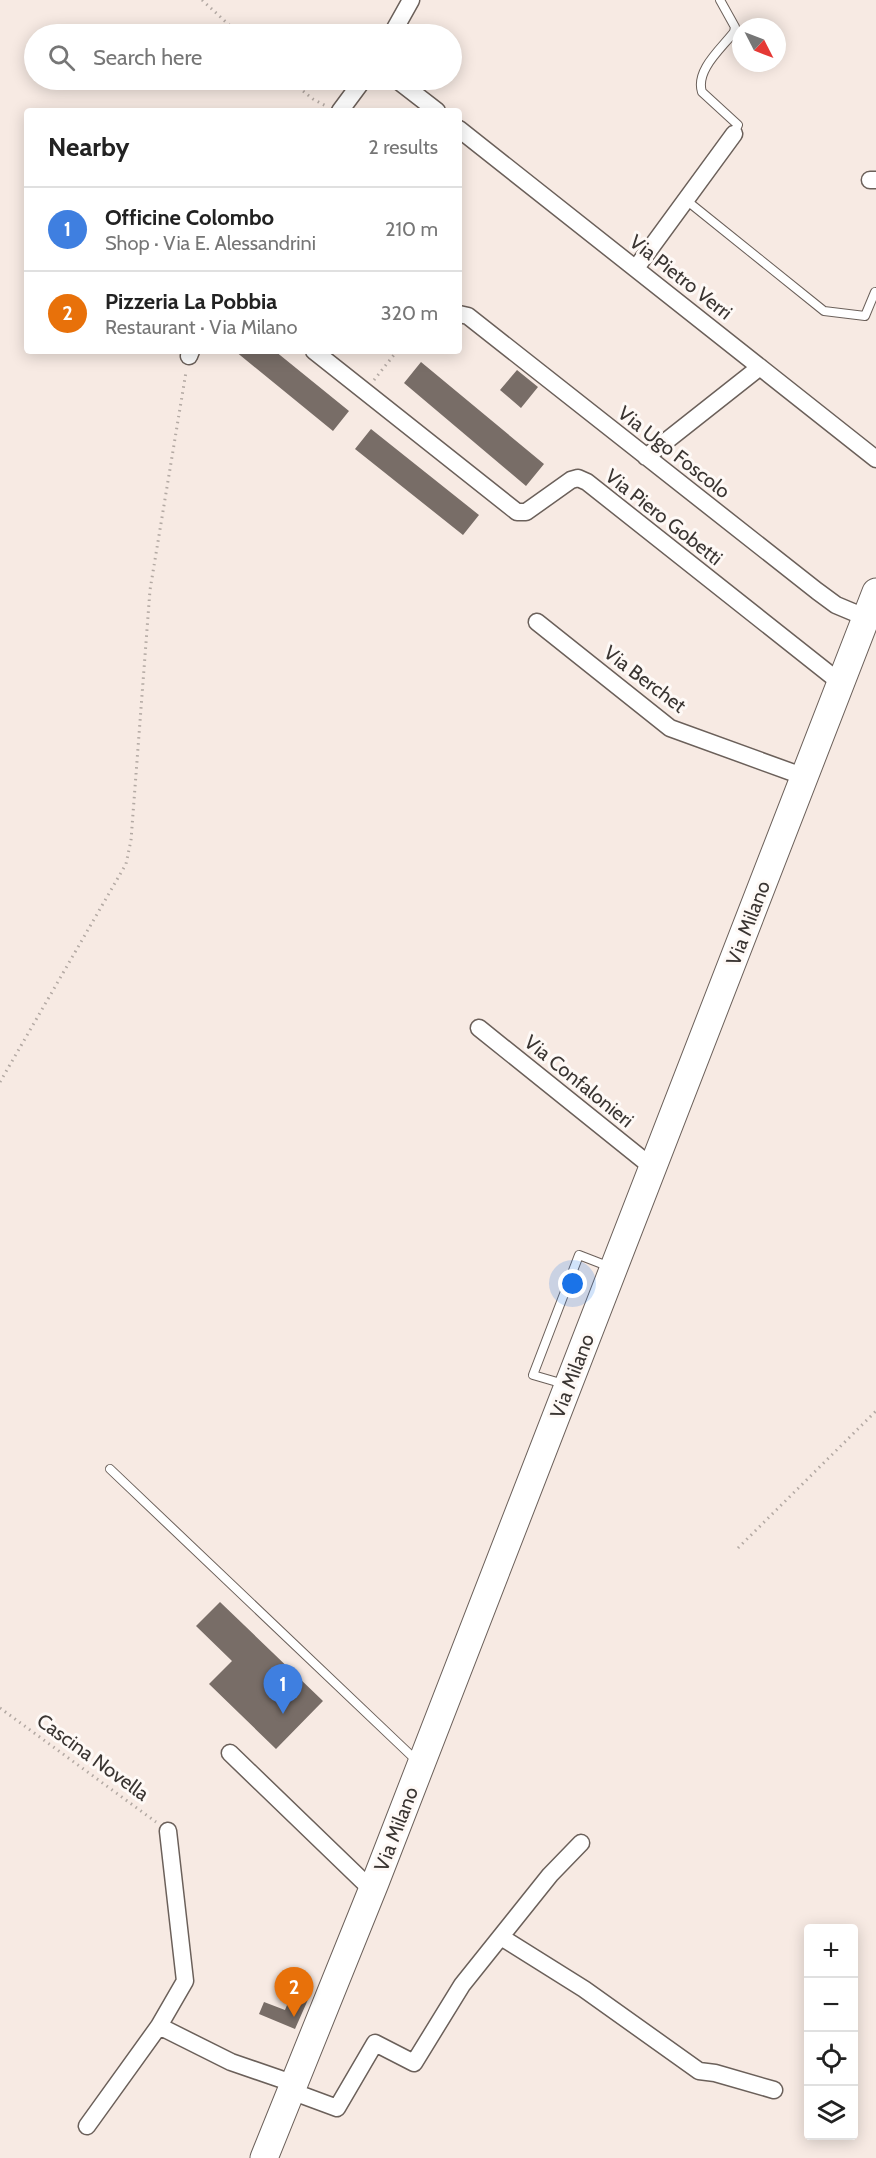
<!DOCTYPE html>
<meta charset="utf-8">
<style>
:root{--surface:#fff;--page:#f2f2f2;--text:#222;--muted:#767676;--line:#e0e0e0;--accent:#d93025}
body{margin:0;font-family:Cabin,sans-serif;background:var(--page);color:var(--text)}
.controls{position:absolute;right:18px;bottom:18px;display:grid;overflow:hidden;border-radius:6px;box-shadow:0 3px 15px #0003}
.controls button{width:54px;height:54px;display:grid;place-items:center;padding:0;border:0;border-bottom:2px solid var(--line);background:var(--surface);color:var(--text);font:30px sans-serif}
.compass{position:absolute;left:732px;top:18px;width:54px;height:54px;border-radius:50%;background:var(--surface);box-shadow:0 3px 15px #0003;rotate:132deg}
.you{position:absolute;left:573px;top:1284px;width:21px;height:21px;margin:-15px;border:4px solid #fff;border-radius:50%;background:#1a73e8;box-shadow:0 0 0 9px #1a73e833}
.badge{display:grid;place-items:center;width:39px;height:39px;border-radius:50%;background:var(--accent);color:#fff;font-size:20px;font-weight:700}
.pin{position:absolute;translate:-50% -50px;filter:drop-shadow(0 2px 3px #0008)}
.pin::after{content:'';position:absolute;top:32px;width:21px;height:18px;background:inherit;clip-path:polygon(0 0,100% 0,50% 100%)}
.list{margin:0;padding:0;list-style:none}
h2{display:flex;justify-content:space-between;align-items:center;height:78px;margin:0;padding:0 24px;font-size:26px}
h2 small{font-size:20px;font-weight:400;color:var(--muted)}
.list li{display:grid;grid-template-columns:39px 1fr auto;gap:18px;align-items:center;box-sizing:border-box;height:84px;padding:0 24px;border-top:2px solid var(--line)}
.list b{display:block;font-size:22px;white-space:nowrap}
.list p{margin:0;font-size:20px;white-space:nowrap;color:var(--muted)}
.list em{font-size:20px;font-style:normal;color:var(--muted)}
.icon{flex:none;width:33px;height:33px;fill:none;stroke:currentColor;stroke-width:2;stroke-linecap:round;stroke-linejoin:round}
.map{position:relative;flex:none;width:876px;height:2158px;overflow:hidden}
.search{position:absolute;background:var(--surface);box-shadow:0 3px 15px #0003;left:24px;top:24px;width:438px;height:66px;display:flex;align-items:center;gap:15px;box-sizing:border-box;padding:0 21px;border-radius:33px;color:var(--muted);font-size:22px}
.panel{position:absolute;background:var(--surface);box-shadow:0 3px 15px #0003;left:24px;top:108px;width:438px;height:246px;border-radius:6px}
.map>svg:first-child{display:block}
</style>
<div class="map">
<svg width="876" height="2158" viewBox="0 0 876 2158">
<rect width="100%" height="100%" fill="#f7eae3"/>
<!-- building -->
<path fill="#786d67" d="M235 351H275L349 411 333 431Z
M421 362 544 464 526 486 404 383Z
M517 370 538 387 521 408 500 390Z
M371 429 479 515 463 535 355 449Z
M220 1602 323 1701 276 1749 209 1684 232 1661 196 1626Z
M294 1988 310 1995 295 2029 259 2014 264 2002 285 2010Z"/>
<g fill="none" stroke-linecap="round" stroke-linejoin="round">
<defs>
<path id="service" d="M720 0 735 27 734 32C722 48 695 70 702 92L738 125 734 134
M686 200 824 311 865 316 875 292
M564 1384 533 1375 579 1255 610 1267
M110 1469 418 1762"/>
<path id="minor" d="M392 34 411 0
M397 80 437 111
M340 111 363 80
M459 129 876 459
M870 180H876
M636 268 734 134
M459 314 468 316 817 591 836 605 867 618
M314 351 517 512H526L571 480 578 478 587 482 842 684
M189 356 191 351
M646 457 760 367
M537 622 670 728 805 777
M479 1028 652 1167
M230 1753 372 1890
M501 1937 584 1989 699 2071 715 2073 774 2090
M159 2026 231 2062 295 2084
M291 2091 337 2108 375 2043 414 2063 462 1985 550 1875 581 1843
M87 2126 159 2026 185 1981 168 1831"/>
<path id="primary" d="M264 2158 375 1883 876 592"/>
</defs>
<!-- service casing -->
<use href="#service" stroke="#6b605a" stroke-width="10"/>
<!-- minor casing -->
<use href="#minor" stroke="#6b605a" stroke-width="19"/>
<!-- primary casing -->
<use href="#primary" stroke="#6b605a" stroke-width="29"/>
<!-- path -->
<path stroke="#b3a9a3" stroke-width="3" stroke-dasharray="1.5 4.5" stroke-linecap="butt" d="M202 0 239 34
M289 80 313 99 326 106
M374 380 397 351
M0 1082 126 864 131 840 150 590 186 372
M738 1548 876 1411
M0 1708 156 1822"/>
<!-- service -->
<use href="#service" stroke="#fff" stroke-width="8"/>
<!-- minor -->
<use href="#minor" stroke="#fff" stroke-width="16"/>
<!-- primary -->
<use href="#primary" stroke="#fff" stroke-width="27"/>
</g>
<g text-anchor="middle" stroke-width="6" stroke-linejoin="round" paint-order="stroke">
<!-- street labels -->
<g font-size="20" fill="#3a3532" stroke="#fef9f6">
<text transform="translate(681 277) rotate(38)" y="7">Via Pietro Verri</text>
<text transform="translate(674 452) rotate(38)" y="7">Via Ugo Foscolo</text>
<text transform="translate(664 517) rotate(38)" y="7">Via Piero Gobetti</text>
<text transform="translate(645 679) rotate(37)" y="7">Via Berchet</text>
<text transform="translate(748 923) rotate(-69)" y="7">Via Milano</text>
<text transform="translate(579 1081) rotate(39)" y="7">Via Confalonieri</text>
<text transform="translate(572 1376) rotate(-69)" y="7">Via Milano</text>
<text transform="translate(93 1757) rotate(36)" y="7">Cascina Novella</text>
<text transform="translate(396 1829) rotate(-69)" y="7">Via Milano</text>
</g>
</g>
</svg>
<div class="controls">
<button>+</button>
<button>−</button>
<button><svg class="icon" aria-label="locate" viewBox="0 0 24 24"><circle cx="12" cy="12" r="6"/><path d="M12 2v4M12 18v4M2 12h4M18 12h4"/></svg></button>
<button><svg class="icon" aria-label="layers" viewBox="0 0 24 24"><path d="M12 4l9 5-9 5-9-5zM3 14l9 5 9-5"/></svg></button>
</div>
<svg class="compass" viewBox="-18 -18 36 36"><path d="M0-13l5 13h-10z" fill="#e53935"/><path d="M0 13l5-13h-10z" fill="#767676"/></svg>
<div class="you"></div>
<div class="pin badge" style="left:283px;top:1714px;background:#3f7fe0">1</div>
<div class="pin badge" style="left:294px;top:2017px;background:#e8710a">2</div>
<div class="search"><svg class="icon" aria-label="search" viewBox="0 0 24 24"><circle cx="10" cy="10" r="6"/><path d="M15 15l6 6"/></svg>Search here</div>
<section class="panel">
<h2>Nearby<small>2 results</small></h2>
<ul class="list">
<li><span class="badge" style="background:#3f7fe0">1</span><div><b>Officine Colombo</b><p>Shop · Via E. Alessandrini</p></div><em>210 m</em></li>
<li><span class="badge" style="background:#e8710a">2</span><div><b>Pizzeria La Pobbia</b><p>Restaurant · Via Milano</p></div><em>320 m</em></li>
</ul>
</section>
</div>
